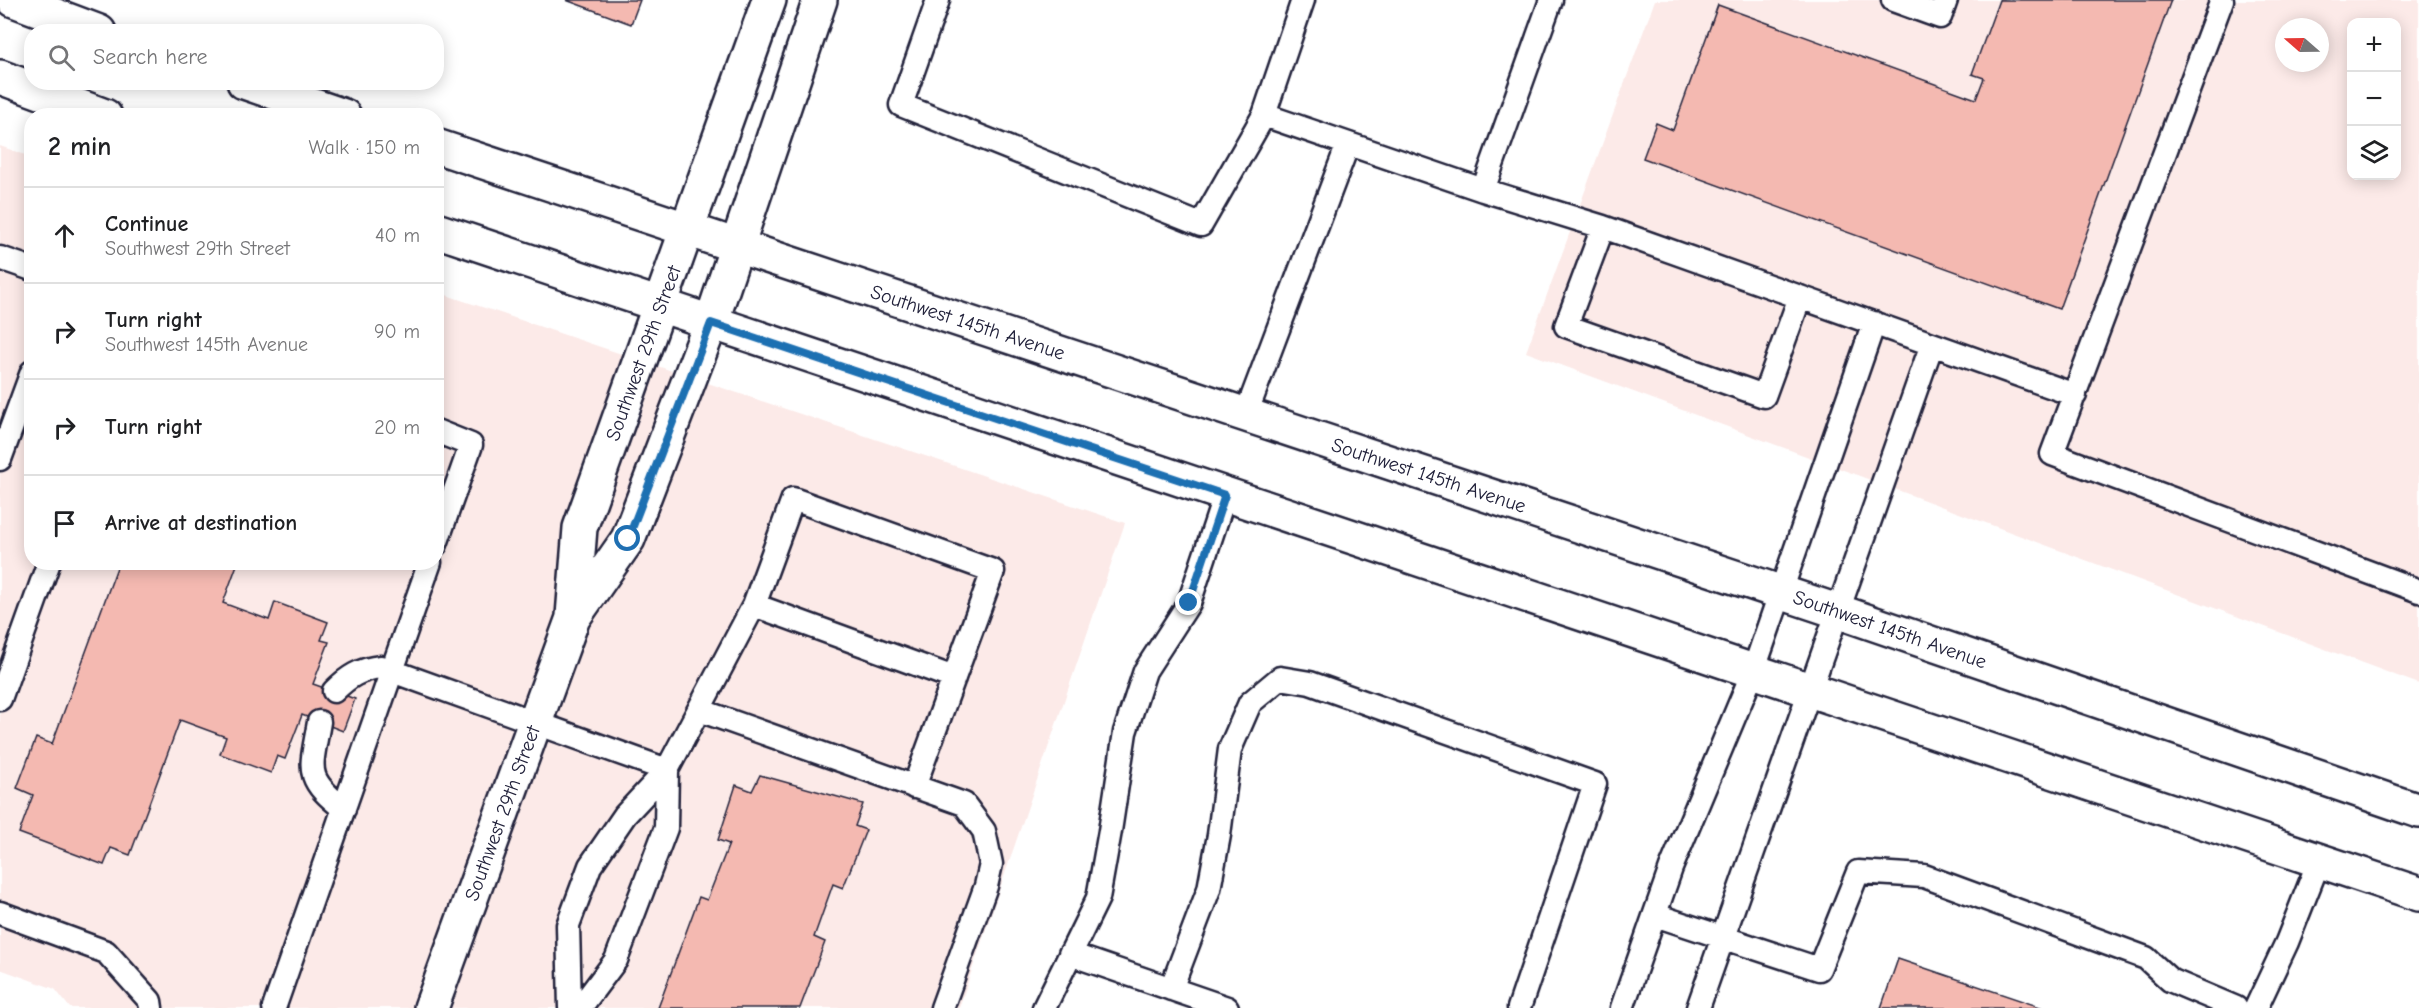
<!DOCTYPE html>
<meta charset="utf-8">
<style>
:root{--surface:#fff;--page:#f2f2f2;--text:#202124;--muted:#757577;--line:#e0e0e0}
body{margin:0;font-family:"Comic Neue",sans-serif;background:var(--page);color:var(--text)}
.controls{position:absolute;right:18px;top:18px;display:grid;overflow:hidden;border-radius:12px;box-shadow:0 3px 15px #0003}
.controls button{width:54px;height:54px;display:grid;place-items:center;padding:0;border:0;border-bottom:2px solid var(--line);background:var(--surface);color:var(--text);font:30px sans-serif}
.compass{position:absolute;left:2275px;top:18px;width:54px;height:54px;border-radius:50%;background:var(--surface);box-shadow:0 3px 15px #0003;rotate:290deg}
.stop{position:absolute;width:18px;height:18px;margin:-14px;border:4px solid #1f6fb2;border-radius:50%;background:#fff}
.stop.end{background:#1f6fb2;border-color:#fff;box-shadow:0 2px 6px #0008}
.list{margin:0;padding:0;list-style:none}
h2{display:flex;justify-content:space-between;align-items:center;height:78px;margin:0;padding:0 24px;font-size:26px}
h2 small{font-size:20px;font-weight:400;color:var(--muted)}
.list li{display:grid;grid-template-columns:39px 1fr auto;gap:18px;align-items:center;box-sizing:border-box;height:96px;padding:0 24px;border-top:2px solid var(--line)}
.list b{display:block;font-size:22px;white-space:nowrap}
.list p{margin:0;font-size:20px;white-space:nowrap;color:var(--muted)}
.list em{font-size:20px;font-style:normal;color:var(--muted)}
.icon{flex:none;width:33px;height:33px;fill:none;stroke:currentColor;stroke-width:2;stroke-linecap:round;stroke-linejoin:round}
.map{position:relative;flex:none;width:2419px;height:1008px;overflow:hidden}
.search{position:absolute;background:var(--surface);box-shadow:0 3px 15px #0003;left:24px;top:24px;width:420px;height:66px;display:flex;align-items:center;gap:15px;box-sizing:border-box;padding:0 21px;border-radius:24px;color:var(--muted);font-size:22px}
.panel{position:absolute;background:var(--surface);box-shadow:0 3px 15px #0003;left:24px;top:108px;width:420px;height:462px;border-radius:24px}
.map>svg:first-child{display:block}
</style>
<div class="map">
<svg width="2419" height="1008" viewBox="0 0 2419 1008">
<rect width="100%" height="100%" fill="#fff"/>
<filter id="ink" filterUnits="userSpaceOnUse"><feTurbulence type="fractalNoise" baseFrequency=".0167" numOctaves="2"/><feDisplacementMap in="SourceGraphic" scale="12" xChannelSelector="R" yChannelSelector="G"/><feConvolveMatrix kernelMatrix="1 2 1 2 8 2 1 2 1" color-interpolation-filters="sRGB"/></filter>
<g filter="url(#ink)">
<!-- built -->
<path fill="#fceae8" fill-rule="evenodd" d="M1655 0H2419V684L1526 352ZM2352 22H2396V176H2352ZM2284 27H2320V63H2284Z
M0 146 31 157 32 562H436L437 292 1125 523 959 1008H70L55 989 0 969Z"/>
<!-- building -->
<path fill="#f4b9b1" stroke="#22223b" stroke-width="1.5" d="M566 0H640L631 24Z
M1999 0H2171L2059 309 1643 158 1656 123 1673 130 1718 5 1976 99 1984 78 1972 74Z
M119 562H238L223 603 269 620 275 602 328 622 321 640 329 642 313 684 355 699 343 731 302 715 285 759 277 756 271 773 220 754 226 737 180 720 130 855 111 848 104 865 19 833 33 795 17 788 36 738 52 744Z
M760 775 863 804 855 826 866 830 843 888 833 884 814 937 825 942 800 1008H658L699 897 707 900 729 844 718 840 736 785 752 791Z
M1898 959 2043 1008H1881Z"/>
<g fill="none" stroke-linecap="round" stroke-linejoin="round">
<defs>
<path id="service" d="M938 0 901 105 1201 225 1264 115
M1303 0 1264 115 1483 190 1603 227 2075 395
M1893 0 1940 17 1946 0
M2222 0 2052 454 2419 591
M1483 190 1551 0
M1603 227 1566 326 1764 396 1800 297
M0 258 32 269
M1246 414 1348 144
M436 431 471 445 436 544
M0 459 32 372
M754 605 954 678
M334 691C348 677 360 669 381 667L667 770
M0 699 49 562
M699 710 964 804 984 831 991 864 986 886 942 1008
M319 722C311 770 303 777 344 809
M0 913 106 952 150 1001 151 1008
M1655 915 1819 969 1858 872 1924 876 2146 958 2170 980 2236 1008
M1070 954 1227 1008
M1171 989 1209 889 1219 835 1230 749 1250 703 1280 678 1310 683 1595 784 1519 1008
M274 1008 430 562
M570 1008 568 925 590 866 625 815 667 770 754 605 793 499 993 571 914 787
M580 1008 616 960 666 828 667 770
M1044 1008 1098 898 1110 831 1125 732 1145 671 1189 603 1225 495
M1622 1008 1671 868 1753 672 1874 323
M1698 1008 1932 344
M2256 1008 2287 942 2319 861"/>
<path id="minor" d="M573 616 580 528 769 0
M431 1008 573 618 628 539 711 323 820 0"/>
<path id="tertiary" d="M14 0 99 32
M0 77 105 116
M244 82 344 116
M436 146 1837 611 2419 811
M436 230 2419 894"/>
</defs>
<!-- service casing -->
<use href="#service" stroke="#22223b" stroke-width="27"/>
<!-- minor casing -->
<use href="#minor" stroke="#22223b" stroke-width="38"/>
<!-- tertiary casing -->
<use href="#tertiary" stroke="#22223b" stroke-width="38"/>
<!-- service -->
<use href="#service" stroke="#fff" stroke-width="22"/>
<!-- minor -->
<use href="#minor" stroke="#fff" stroke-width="33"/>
<!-- tertiary -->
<use href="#tertiary" stroke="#fff" stroke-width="33"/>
</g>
</g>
<g fill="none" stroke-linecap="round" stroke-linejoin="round" filter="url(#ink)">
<!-- route -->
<path stroke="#1f6fb2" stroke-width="8" d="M628 539 711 323 1225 495 1189 603"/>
</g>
<g text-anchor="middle" stroke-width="4.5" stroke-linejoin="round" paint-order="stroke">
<!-- street labels -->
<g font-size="20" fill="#22223b" stroke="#fff">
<text transform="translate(968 322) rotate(18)" y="7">Southwest 145th Avenue</text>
<text transform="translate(643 353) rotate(-70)" y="7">Southwest 29th Street</text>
<text transform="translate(1429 475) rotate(18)" y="7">Southwest 145th Avenue</text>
<text transform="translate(1890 629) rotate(19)" y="7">Southwest 145th Avenue</text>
<text transform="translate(502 813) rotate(-70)" y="7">Southwest 29th Street</text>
</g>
</g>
</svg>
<div class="controls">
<button>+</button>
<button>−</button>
<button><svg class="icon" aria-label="layers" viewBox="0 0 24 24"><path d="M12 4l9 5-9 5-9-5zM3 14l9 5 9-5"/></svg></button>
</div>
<svg class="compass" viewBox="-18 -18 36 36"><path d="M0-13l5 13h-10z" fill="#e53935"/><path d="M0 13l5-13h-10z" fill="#757577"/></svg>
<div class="stop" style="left:628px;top:539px"></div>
<div class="stop end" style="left:1189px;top:603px"></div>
<div class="search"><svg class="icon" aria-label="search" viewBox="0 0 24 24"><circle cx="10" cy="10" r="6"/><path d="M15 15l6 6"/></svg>Search here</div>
<section class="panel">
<h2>2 min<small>Walk · 150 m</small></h2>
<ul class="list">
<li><svg class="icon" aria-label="ahead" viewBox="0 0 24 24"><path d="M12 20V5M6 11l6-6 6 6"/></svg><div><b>Continue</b><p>Southwest 29th Street</p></div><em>40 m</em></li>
<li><svg class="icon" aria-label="right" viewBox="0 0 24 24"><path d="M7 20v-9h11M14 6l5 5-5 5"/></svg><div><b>Turn right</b><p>Southwest 145th Avenue</p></div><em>90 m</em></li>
<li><svg class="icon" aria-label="right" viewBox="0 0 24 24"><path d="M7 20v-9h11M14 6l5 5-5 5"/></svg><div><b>Turn right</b></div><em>20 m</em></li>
<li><svg class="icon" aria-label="arrive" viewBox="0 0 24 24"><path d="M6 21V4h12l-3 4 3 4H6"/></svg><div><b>Arrive at destination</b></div></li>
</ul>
</section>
</div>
